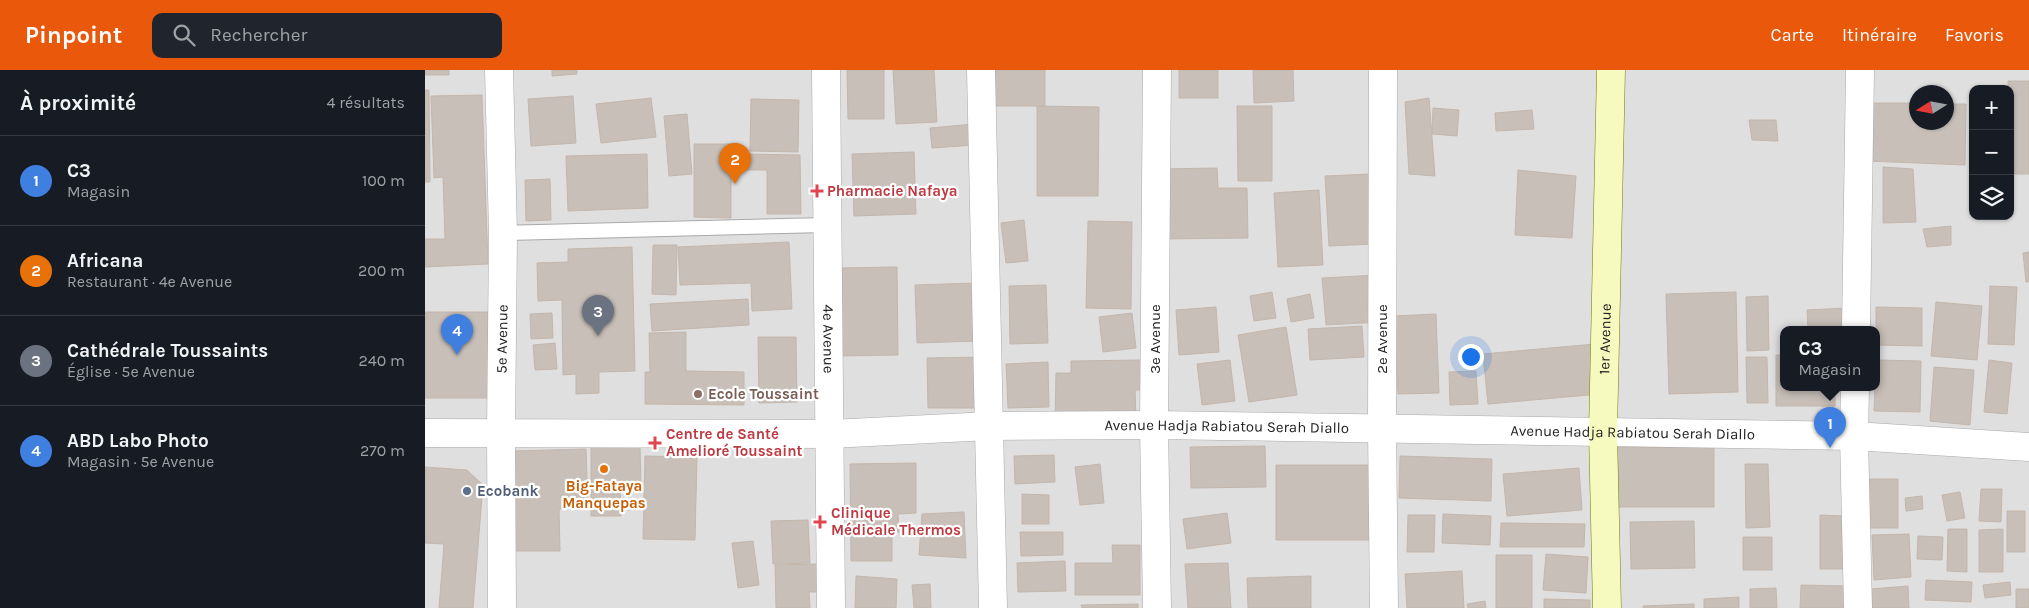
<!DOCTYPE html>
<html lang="fr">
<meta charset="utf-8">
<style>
:root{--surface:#171b24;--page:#20242c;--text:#f1f3f6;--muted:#9ea1a6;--line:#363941;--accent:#ea580c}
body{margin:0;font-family:Karla,sans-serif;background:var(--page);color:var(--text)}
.controls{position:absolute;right:15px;top:15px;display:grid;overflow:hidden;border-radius:10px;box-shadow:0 1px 4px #0004}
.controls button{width:45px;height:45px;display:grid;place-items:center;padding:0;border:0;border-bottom:1px solid var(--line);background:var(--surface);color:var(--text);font:25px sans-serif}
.compass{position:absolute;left:1484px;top:15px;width:45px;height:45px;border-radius:50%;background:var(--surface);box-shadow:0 1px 4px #0004;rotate:259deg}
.you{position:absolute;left:1045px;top:286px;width:18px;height:18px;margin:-12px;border:4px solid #fff;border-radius:50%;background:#1a73e8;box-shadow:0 0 0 8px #1a73e833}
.badge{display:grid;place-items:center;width:32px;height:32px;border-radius:50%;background:var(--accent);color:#fff;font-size:16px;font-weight:700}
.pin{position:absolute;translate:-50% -41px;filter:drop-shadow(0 1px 2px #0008)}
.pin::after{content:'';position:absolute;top:26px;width:18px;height:15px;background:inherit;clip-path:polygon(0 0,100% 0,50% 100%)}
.popup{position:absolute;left:1355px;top:256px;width:100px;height:65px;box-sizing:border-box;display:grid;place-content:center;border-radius:10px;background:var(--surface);filter:drop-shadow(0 1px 4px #0005);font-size:16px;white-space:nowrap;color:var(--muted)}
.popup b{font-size:19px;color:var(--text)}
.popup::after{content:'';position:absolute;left:50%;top:100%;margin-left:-10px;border:10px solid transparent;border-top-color:var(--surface)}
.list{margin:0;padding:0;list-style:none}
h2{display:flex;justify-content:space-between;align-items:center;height:65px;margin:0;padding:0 20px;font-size:21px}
h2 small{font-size:16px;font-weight:400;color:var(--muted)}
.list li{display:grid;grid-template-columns:32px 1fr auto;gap:15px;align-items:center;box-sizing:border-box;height:90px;padding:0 20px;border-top:1px solid var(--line)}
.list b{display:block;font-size:19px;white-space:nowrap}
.list p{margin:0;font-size:16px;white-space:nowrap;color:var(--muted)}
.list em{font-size:16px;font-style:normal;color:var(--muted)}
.icon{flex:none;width:28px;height:28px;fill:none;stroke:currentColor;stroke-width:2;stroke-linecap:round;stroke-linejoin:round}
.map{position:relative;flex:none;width:1604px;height:538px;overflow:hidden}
header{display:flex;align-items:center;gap:30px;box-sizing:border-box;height:70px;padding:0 25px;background:var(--accent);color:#fff}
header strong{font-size:24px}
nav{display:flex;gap:28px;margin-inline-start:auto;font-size:18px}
.search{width:350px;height:45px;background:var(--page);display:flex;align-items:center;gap:12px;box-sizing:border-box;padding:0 18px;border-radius:10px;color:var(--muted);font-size:19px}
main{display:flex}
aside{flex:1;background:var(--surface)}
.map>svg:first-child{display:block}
</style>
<header>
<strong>Pinpoint</strong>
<div class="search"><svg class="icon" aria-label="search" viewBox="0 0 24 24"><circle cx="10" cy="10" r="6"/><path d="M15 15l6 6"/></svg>Rechercher</div>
<nav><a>Carte</a><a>Itinéraire</a><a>Favoris</a></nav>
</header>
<main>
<aside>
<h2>À proximité<small>4 résultats</small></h2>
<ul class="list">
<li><span class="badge" style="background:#3f7fe0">1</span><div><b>C3</b><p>Magasin</p></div><em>100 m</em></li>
<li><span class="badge" style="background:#e8710a">2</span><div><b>Africana</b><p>Restaurant · 4e Avenue</p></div><em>200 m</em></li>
<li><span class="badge" style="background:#6b7280">3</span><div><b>Cathédrale Toussaints</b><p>Église · 5e Avenue</p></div><em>240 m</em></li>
<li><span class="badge" style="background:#3f7fe0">4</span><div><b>ABD Labo Photo</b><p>Magasin · 5e Avenue</p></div><em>270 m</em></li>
</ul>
</aside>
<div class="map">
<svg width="1604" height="538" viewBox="0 0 1604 538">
<rect width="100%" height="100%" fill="#f2efe9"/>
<!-- residential -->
<path fill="#e0dfdf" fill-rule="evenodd" d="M0 0H1604V538H0ZM1548 19H1585V146H1548ZM1492 22H1522V52H1492ZM1359 259H1451V317H1359Z"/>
<!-- building -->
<path fill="#c7bfb8" stroke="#c4b6ab" d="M0 0H24V5H0Z
M127 0H152V4L127 6Z
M422 0H459V49H423Z
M468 0H509L512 52 471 54Z
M565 0H620V36H565Z
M754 0H793V28H754Z
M828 0H868L869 31 829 33Z
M1583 11H1604V104H1589L1585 19H1583Z
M0 20H4L5 112H0Z
M57 25 63 194 0 197V169H20L18 107 9 108 6 26Z
M148 26 151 73 106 76 103 29Z
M226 28 231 67 176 73 171 34Z
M1004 28 1010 106 984 104 980 32Z
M326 29 374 30 373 82 325 81Z
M1443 33H1492V52H1522V34H1541L1540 95 1443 91Z
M612 36 674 37 673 126H612Z
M812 36H847V111H813Z
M1008 38 1034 40 1032 66 1007 64Z
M1107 40 1109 59 1071 61 1070 43Z
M262 44 267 104 244 106 239 46Z
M1324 50H1351L1353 71 1327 70Z
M549 54 550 75 507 78 505 58Z
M269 74H306V148L269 147Z
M489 82 491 144 429 146 427 84Z
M222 84 223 138 143 141 141 86Z
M318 84 375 85 376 144H342V100H318Z
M1458 97 1488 99 1491 152 1458 153Z
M792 98 793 118H822L823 168 736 169 734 99Z
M1093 100 1151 106 1147 168 1090 165Z
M945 104 949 174 904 176 900 106Z
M125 109 126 150 101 151 100 110Z
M894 120 898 195 853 197 849 123Z
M599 150 603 191 581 193 576 153Z
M663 151 707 152 706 239 661 238Z
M1526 156V175L1502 177 1498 159Z
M364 172 367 239 327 241 326 213 255 215 253 177Z
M228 175H252L251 225 227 224Z
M207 177 210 301 174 302V323L151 324V304L138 305 137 230 113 231 112 193 143 192V179Z
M1604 182V212H1601L1598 183Z
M472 197 473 285 413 286V198Z
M952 205 955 252 901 255 897 208Z
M550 213 552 271 492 273 490 215Z
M621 215 623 273 585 274 584 216Z
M1565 216 1592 217 1589 275 1563 274Z
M847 222 851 248 829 251 825 226Z
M1311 222 1313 322 1244 324 1241 224Z
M885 224 889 248 866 252 862 229Z
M1343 226 1344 280 1322 281 1321 227Z
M323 229 324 255 227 261 225 234Z
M1511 232 1557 236 1552 290 1506 286Z
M791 237 794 282 754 285 751 240Z
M1451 237 1497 238V276L1451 275Z
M1421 238V259H1383L1382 240Z
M0 242H63V328H0Z
M127 243 128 268 106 269 105 244Z
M707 243 711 278 678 282 674 247Z
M1011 244 1014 323 973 324 969 246Z
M937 256 939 287 885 290 883 259Z
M861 257 872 325 824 332 813 265Z
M261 262V301L319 302V335L220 334V302H225L224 263Z
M333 267H371L372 332 334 333Z
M130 273 132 299 110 300 108 275Z
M1170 274 1175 324 1063 334 1058 284Z
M1351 285H1359V317H1410V336H1351Z
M560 287V338H503L502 288Z
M1321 287H1342L1343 333H1322Z
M718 290V320H710L711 350H630L631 303H646V291Z
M805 290 810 331 777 335 772 294Z
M1451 290 1496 291 1495 342 1449 341Z
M1564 290 1587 293 1582 344 1559 342Z
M623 292 624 337 583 338 581 294Z
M1509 297 1549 300 1545 355 1505 351Z
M1051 301 1053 334 1025 335 1024 302Z
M166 376H215L216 416H195L196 446H166Z
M840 376 841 417 766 418 765 377Z
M1190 377H1289V437H1190Z
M161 379 163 437 134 439 135 481H84L88 381Z
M629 385 630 412 590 414 589 386Z
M220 386 272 387 270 470 218 469Z
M975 386 1067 389 1066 431 974 428Z
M491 393V443L473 444 474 462H467V491H426L425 394Z
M675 394 679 433 655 435 650 397Z
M1320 394H1343L1345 457 1321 458Z
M851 395H945V470H851Z
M0 397 42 400 58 415 48 538H14L19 474 0 473Z
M1154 398 1157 440 1082 446 1078 404Z
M1444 409H1473V458H1444Z
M1556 419H1577L1576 452 1554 451Z
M1535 422 1540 448 1522 451 1517 425Z
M597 424 624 425V454H597Z
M1497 426 1498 439 1481 441 1480 428Z
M1582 441H1600V482H1582Z
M539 442 541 488 494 485 497 444Z
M802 443 806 473 762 479 758 449Z
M1018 444 1066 446 1065 475 1017 473Z
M983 445H1010L1009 482H982Z
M1395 445 1419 446V499H1395Z
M383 450 385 493 348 494 346 451Z
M1269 451 1270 498 1206 499 1205 452Z
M1076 453 1160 454 1159 477H1075Z
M1523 459H1542V502L1522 501Z
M1578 459V502H1554V460Z
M595 462H638V485L596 486Z
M1484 464 1486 507 1449 510 1447 465Z
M1493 466 1518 467 1517 490 1492 489Z
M1318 467H1347V500H1318Z
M328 471 334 515 313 518 307 473Z
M687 475H715V525H650V493H688Z
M1121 484 1163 487 1161 523 1118 520Z
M1071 485H1107V538H1071Z
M640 491 641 521 593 522 592 493Z
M803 493 806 538H763L760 494Z
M392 494 394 522H384L385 538H351L350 495Z
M1037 501 1039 538H982L980 504Z
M431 506 472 509 471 538H430Z
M886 506V538H823L822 508Z
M1501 510 1547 512 1546 532 1500 530Z
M1585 512 1586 525 1560 528 1558 515Z
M505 514 506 538H489L487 515Z
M1376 515 1423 516V538H1375Z
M1483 516 1484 538H1447L1446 519Z
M1351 518 1352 538H1325V519Z
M1591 519H1604V538H1591Z
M1314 527V538H1279V529Z
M1119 529 1165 530V538H1119Z
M1060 531 1061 538H1043L1042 534Z
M713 534V538H657L656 535Z
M1269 534V538H1218V536Z"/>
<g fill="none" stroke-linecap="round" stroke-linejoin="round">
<defs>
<path id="lane" d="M78 163 401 155"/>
<g id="street">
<path d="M74 0 78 163 76 363 77 538"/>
<path id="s1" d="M401 0 406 538"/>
<path d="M556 0 568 538"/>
<path d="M732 0 729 355 732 538"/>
<path d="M958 0 957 358 959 538"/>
<path d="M1431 259 1435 0"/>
<path d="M1430 317 1429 366 1433 538"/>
<path id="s2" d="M0 363 406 364 564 356 729 355 1429 366 1604 377"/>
</g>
<g id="secondary">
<path id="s3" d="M1182 538 1178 362 1186 0"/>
</g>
</defs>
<!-- lane casing -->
<use href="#lane" stroke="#a9a9a9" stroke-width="16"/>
<!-- street casing -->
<use href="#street" stroke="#a9a9a9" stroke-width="29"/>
<!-- secondary casing -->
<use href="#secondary" stroke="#707d05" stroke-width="29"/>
<!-- lane -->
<use href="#lane" stroke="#fff" stroke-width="14"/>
<!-- street -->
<use href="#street" stroke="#fff" stroke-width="28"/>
<!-- secondary -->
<use href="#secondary" stroke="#f7fabf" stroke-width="28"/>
</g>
<!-- markers -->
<g fill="#e0444e" stroke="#fff" stroke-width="2">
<path d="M389.5 113.5h5v5h5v5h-5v5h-5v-5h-5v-5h5z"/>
<path d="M227.5 365.5h5v5h5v5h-5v5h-5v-5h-5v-5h5z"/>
<path d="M392.5 444.5h5v5h5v5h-5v5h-5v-5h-5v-5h5z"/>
</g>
<circle fill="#8d6e63" stroke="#fff" stroke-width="2" cx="273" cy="324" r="5"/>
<circle fill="#e8710a" stroke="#fff" stroke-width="2" cx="179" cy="399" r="5"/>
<circle fill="#5c6f8a" stroke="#fff" stroke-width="2" cx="42" cy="421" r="5"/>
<g text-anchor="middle" stroke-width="4.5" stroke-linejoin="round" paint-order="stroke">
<!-- health labels -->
<g font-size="15" font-weight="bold" fill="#be3a42" stroke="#fff" text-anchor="start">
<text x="402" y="126">Pharmacie Nafaya</text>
<text x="241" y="369">Centre de Santé<tspan x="241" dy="17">Amelioré Toussaint</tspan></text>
<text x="406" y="448">Clinique<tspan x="406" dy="17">Médicale Thermos</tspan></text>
</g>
<!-- street labels -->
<g font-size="15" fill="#222" stroke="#fff">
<text transform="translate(77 269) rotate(-89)" y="5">5e Avenue</text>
<text dy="5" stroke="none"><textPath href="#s1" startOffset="269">4e Avenue</textPath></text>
<text transform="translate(730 269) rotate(-90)" y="5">3e Avenue</text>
<text transform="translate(957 269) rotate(-90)" y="5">2e Avenue</text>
<text dy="5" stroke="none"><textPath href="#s3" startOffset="269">1er Avenue</textPath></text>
<text dy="5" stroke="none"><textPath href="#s2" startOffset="802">Avenue Hadja Rabiatou Serah Diallo</textPath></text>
<text dy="5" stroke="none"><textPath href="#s2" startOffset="1208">Avenue Hadja Rabiatou Serah Diallo</textPath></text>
</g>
<!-- education labels -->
<g font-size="15" font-weight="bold" fill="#785e54" stroke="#fff" text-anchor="start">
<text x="283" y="329">Ecole Toussaint</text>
</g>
<!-- food labels -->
<g font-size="15" font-weight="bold" fill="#c56008" stroke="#fff">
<text x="179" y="421">Big-Fataya<tspan x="179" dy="17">Manquepas</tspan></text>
</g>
<!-- service labels -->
<g font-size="15" font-weight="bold" fill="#4e5e75" stroke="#fff" text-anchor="start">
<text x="52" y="426">Ecobank</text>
</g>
</g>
</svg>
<div class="controls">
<button>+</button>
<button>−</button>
<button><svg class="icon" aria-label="layers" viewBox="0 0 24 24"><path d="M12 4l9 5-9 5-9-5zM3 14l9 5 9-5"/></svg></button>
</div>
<svg class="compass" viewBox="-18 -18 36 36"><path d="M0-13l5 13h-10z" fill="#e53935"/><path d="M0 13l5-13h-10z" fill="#9ea1a6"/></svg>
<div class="you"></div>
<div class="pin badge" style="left:1405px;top:378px;background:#3f7fe0">1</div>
<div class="popup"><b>C3</b>Magasin</div>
<div class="pin badge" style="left:310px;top:114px;background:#e8710a">2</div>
<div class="pin badge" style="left:173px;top:266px;background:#6b7280">3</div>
<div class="pin badge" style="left:32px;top:285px;background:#3f7fe0">4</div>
</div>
</main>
